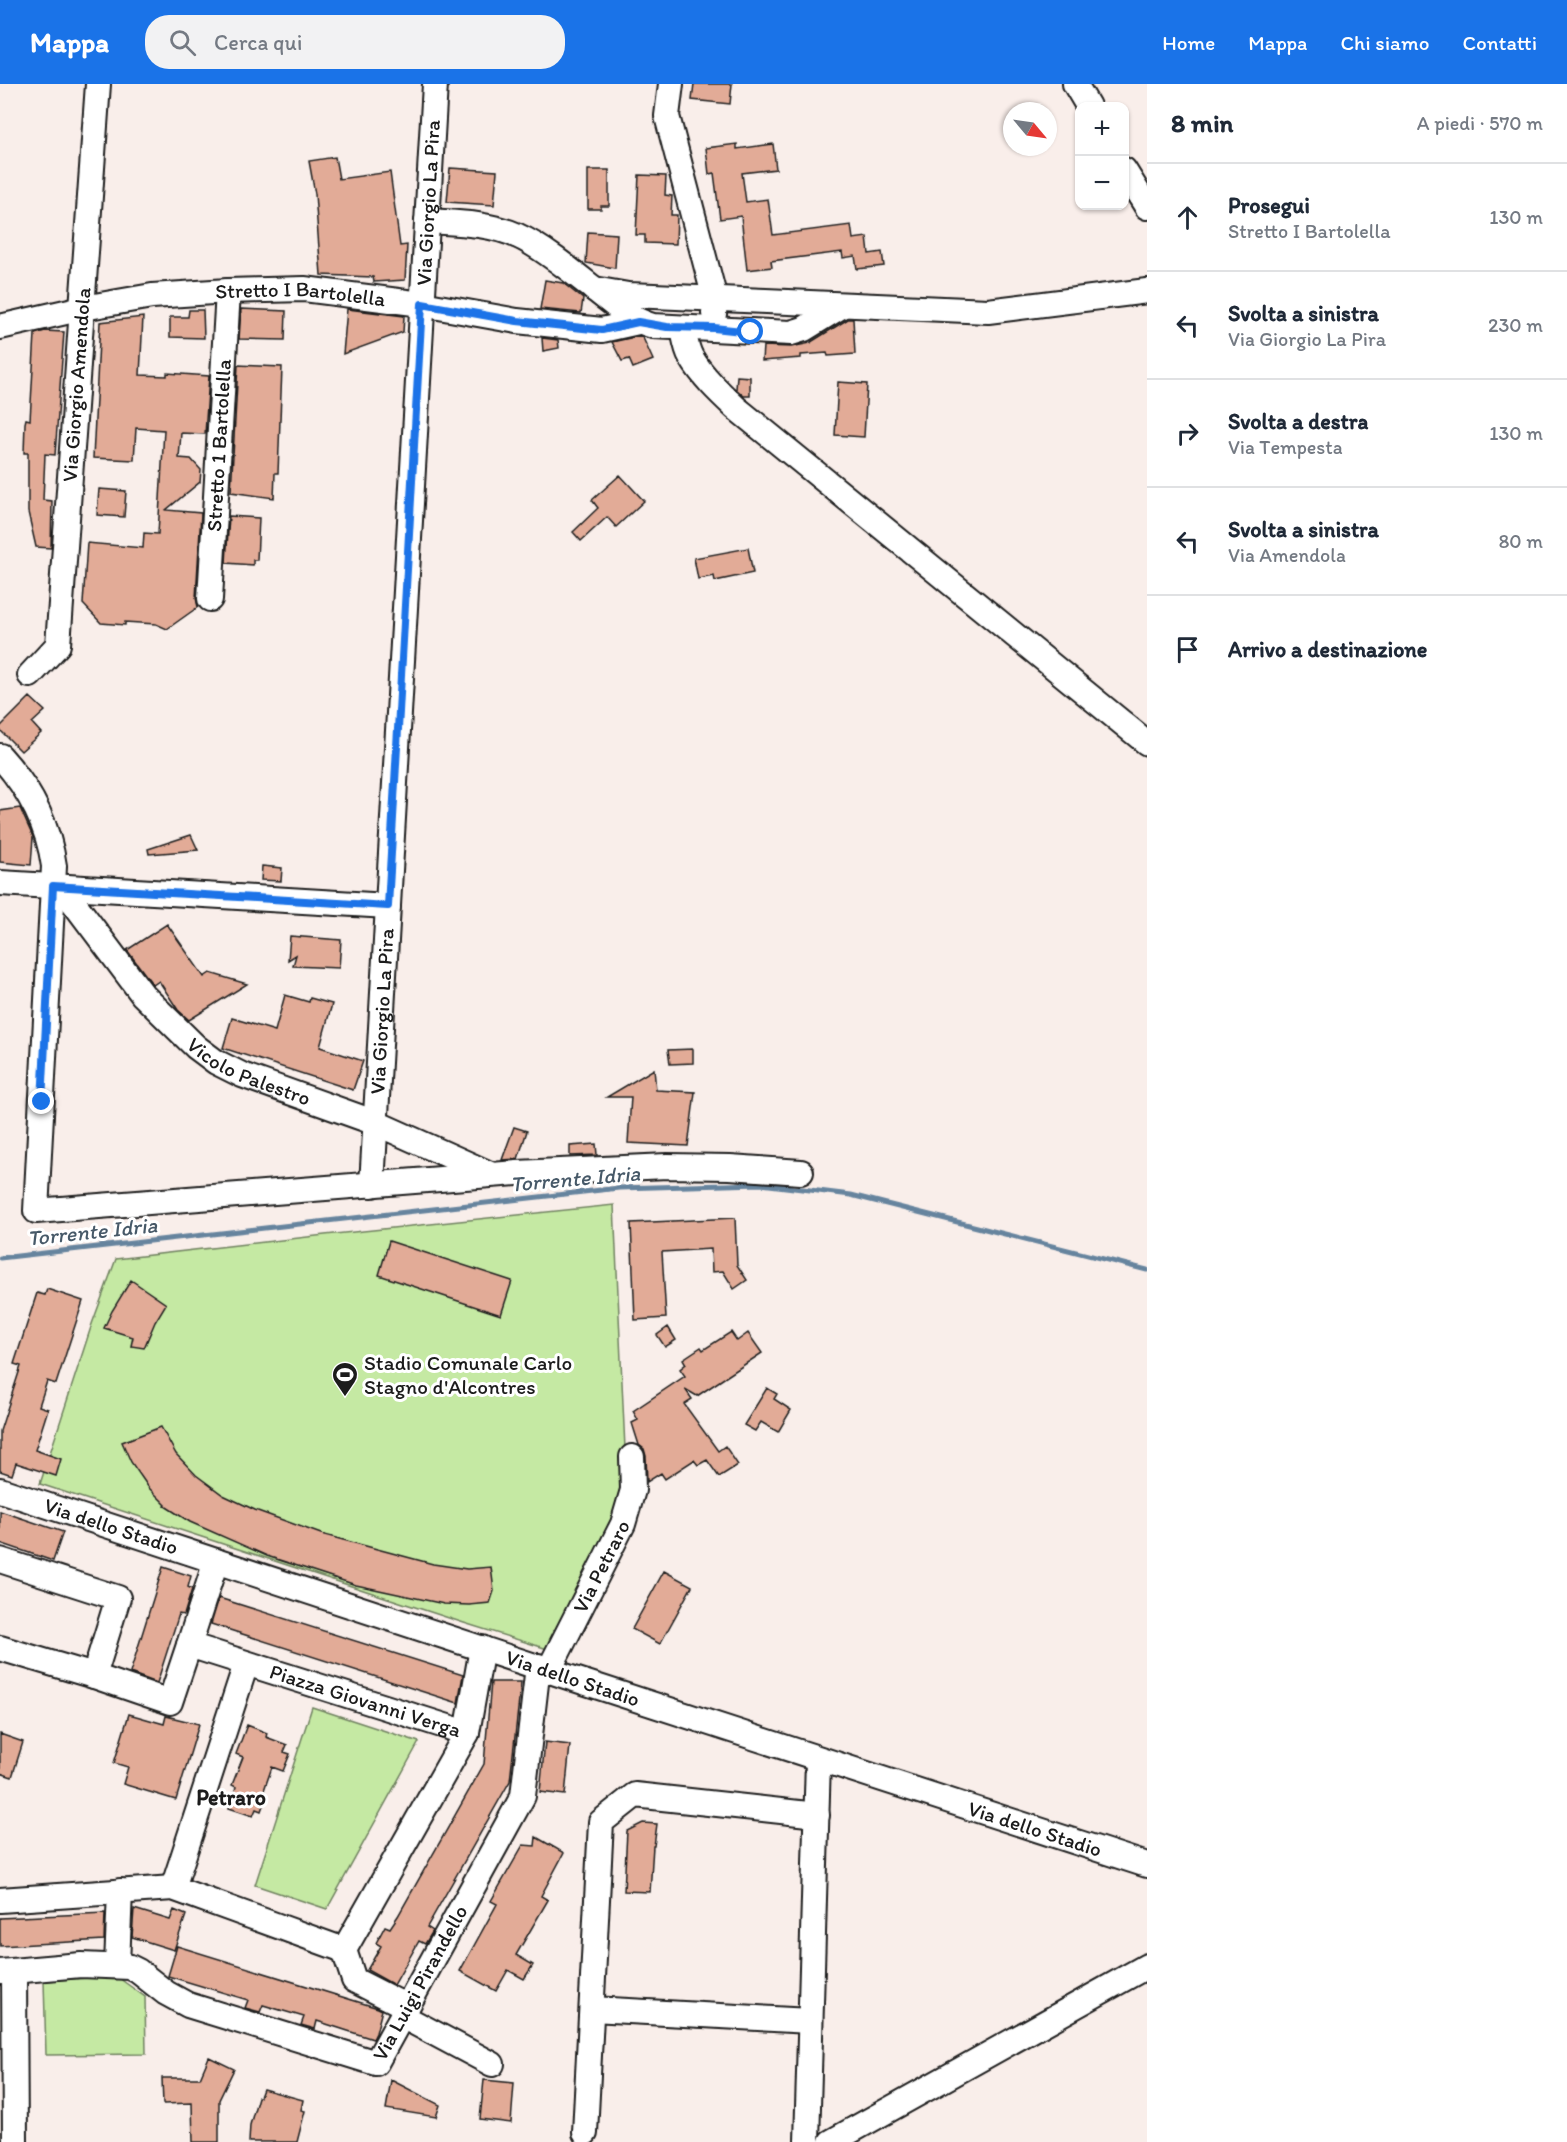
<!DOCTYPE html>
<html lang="it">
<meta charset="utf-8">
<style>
:root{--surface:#fff;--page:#f2f2f3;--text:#1f2937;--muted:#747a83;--line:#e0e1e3;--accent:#1a73e8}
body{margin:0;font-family:Itim,sans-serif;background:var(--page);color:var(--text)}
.controls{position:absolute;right:18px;top:18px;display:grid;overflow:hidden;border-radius:12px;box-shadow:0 2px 4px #0004}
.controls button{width:54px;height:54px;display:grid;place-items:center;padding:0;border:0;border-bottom:2px solid var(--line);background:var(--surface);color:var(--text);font:30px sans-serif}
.compass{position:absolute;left:1003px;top:18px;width:54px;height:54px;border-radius:50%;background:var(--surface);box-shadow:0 2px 4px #0004;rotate:119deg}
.stop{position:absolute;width:18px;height:18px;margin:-14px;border:4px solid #1a73e8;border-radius:50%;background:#fff}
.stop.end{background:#1a73e8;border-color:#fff;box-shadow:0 2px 6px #0008}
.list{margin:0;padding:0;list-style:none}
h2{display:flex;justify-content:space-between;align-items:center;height:78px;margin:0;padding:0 24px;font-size:26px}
h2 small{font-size:20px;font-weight:400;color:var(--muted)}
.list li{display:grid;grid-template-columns:39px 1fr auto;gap:18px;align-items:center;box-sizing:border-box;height:108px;padding:0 24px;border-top:2px solid var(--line)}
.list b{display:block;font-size:22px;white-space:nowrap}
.list p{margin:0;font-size:20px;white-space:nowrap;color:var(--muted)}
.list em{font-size:20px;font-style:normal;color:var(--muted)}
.icon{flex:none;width:33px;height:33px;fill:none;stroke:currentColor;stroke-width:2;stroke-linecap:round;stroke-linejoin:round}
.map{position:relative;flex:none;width:1147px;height:2058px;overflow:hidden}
header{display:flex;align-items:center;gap:36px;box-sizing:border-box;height:84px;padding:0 30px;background:var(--accent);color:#fff}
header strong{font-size:28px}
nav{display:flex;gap:33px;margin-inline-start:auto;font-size:21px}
.search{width:420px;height:54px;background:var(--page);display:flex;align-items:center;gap:15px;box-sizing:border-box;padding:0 21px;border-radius:24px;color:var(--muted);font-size:22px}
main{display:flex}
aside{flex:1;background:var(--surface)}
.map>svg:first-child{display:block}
</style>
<header>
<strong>Mappa</strong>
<div class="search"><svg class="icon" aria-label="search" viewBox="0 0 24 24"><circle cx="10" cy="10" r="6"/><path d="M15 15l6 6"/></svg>Cerca qui</div>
<nav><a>Home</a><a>Mappa</a><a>Chi siamo</a><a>Contatti</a></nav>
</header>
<main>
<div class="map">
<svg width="1147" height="2058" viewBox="0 0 1147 2058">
<rect width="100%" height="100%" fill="#f9eeea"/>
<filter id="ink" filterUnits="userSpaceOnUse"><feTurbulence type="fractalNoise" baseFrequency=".0167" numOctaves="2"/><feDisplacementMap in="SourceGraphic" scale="12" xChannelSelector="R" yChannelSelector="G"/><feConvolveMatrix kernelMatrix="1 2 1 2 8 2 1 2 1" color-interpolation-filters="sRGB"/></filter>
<g filter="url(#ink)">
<!-- park -->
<path fill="#c5e9a3" stroke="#708260" stroke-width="1.5" d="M614 1121 626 1387 617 1435 551 1566 464 1539 40 1400 92 1240 116 1175 325 1151Z
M312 1623 419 1658 327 1825 255 1801Z
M116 1892 145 1913 146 1970 46 1971 44 1897Z"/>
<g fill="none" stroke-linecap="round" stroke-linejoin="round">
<!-- stream -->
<path stroke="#66849e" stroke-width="5" d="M0 1174 619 1104 761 1100 851 1111 1147 1186"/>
</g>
<!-- building -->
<path fill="#e2ab97" stroke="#1c1c1c" stroke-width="1.5" d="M694 0H732L730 20 692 16Z
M737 60V65L773 60 776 85 742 89 746 118 768 115 773 151 851 141 853 155 867 153 869 170 882 168 884 182 857 185 855 172 843 174 842 168 771 177 772 183 747 186 741 132 720 135 714 89 709 90 706 64Z
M335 73 339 95 390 88 400 162 407 161 405 196 374 198 373 193 321 191 315 110 309 77Z
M450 84 497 87 494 121 447 118Z
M588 86H609V122H601V125H588Z
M639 91 666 92 665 111 672 112 671 131H677L676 160 645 159V151H636Z
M588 148 617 150 615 184 586 179Z
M545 196 563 199 583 215 581 229 540 225Z
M241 225 286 227 285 256 239 255Z
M347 225 404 232 403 248 343 270Z
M189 226H203L204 254 170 253V233H188Z
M143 233 140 291 167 292V289L209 292 205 350 181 349 179 374 191 375 201 386 200 398 166 426 201 429 196 514 198 523 167 545 156 540 125 538V541L101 539 83 520 87 459 143 464 144 449 158 450 164 346 136 344 134 376 93 374 100 238Z
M848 235H853L855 270 828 272 827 269 801 271V274L762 277 763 262 791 263 811 259V258Z
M45 247 64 248 55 371 45 370 43 416 52 417 51 464 36 463 28 428V369H24L25 339 26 335 30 336 35 250Z
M639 252 643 254 653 276 633 284 629 275 622 277 612 258Z
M542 254 558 256 559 264 543 267Z
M238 281 282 283 278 389H275L274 414 231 408Z
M737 292 750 293V312H744L736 305Z
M838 298 867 300 864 353 835 351Z
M620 391 644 417 616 443 607 433 581 457 573 448 598 424 592 416Z
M99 405 126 407 124 433 97 431Z
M229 432 259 434 257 476H253V481L226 479Z
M748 464 753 489 715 497 714 492 698 495 694 474Z
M30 613 45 627 32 639 41 649 21 667 0 646V643Z
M20 724 33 753 31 781 0 778V727Z
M191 751 198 766 149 770 148 765Z
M262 782 282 784 281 797 261 796Z
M167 840 204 893 210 889 247 900 189 936 178 926 159 897 153 901 127 866Z
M290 852 341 856 339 884 293 882 296 871 288 876Z
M285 911 309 918 310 914 332 920 320 963 363 977 353 1006 223 964 232 934 275 947Z
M693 965V979L670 980 668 966Z
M654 985 656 1006 695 1008 688 1062 628 1059 631 1013H607Z
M514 1043 527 1047 518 1075 502 1076Z
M596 1060 597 1071 570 1072V1062Z
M735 1134 737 1181 747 1196 734 1205 723 1187 712 1188 711 1165 662 1168 666 1234 635 1236 631 1139Z
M389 1157 512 1197 501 1231 379 1191Z
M131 1196 166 1220 155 1238 144 1264 131 1262 133 1253 104 1244 112 1227Z
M47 1205 83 1217 56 1300 47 1297 39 1322 48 1325 35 1366 61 1375 56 1392 16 1379 12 1391 0 1387V1347L21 1282 14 1280 37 1209 45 1211Z
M668 1243 676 1256 665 1263 657 1251Z
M731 1248 737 1257 748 1249 762 1269 697 1312 685 1305 692 1315 684 1320 718 1367 725 1362 738 1381 719 1393 707 1376 698 1381 694 1376 665 1395 661 1389 647 1398 646 1372 644 1365 639 1361 632 1339 638 1336 633 1327 685 1292 680 1285 686 1280 683 1275 701 1263 703 1266Z
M767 1304 777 1310 774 1315 791 1326 778 1348 761 1338 755 1347 744 1341Z
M161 1343 176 1370 196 1391 223 1411 255 1426 321 1450 433 1480 467 1485 491 1483 494 1507 490 1519 469 1521 444 1520 356 1501 267 1472 190 1438 165 1422 166 1421 149 1404 131 1378 122 1358Z
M0 1427 63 1448 53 1477 0 1459Z
M163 1483 191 1492 188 1503 192 1505 184 1531 179 1530 157 1599 130 1589Z
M664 1487 692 1502 660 1560 632 1545Z
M219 1514 463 1591 458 1619 211 1540Z
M491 1598H521L510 1697 427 1843 433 1847 425 1860 419 1857 394 1901 367 1886 381 1862 376 1859 385 1842 390 1844 398 1832 484 1680Z
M129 1630 164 1640 166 1632 199 1640 176 1716 123 1700 128 1683 114 1679Z
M247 1641 267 1649 266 1653 287 1661 284 1668 290 1670 283 1687 272 1683 262 1712 266 1713 261 1727 256 1725 253 1732 229 1724 236 1703 232 1701 243 1673 236 1670Z
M0 1650 23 1658 12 1693 0 1689Z
M545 1658 570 1661 565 1711 540 1708Z
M643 1739 657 1740 654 1762H653L650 1808 624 1807 627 1747Z
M536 1753 564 1769 541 1812 548 1816 516 1871 533 1881 524 1895 508 1886 496 1907 460 1887 497 1820 491 1817 523 1761 535 1762Z
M134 1825 170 1836 174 1826 186 1831 174 1866 132 1853Z
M105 1829 104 1856 0 1862V1834Z
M177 1862 378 1924 382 1926 376 1949 373 1955 317 1937 315 1945 301 1941 304 1933 263 1921 260 1928 245 1924 248 1916 168 1892Z
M209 1973 234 1985 219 2016V2058H193L192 2019 163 2020 162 1994H200Z
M391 1996 440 2021 436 2033 386 2025Z
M484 1996 514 1999 511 2039 480 2035Z
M263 2005 303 2016 301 2026 305 2027 297 2058H249L250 2041 258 2013H260Z"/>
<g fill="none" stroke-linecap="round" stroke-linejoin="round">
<defs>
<g id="minor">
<path d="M671 0 667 32 715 215 714 230"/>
<path d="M1075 0 1088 22"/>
<path d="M1124 86 1147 123"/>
<path d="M427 137C457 139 490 139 518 152 541 162 574 189 594 205 614 220 628 235 653 242L791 249 804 245 843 221"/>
<path d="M594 205 628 211 654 212 988 227 1147 207"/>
<path id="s1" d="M0 243 83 224 152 212 228 207 304 205 422 220 517 237 602 246 638 238"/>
<path d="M683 245C685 254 686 264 691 273 702 292 720 309 736 324L1147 659"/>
<path id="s2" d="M210 515 228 207"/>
<path id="s3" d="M30 591 58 561 98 0"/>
<path d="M0 672C29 704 48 739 54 782L36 1127 517 1089 667 1082 730 1083 801 1088"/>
<path d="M0 799 388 822"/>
<path id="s4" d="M66 803 74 819 143 911 196 963 216 978 242 991 376 1039 490 1090"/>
<path id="s5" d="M372 1101 435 0"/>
<path id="s6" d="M0 1406C382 1531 764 1659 1147 1781"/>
<path id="s7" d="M0 1476 118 1514 94 1592 170 1618 189 1561 467 1649 344 1866 173 1804 0 1816"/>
<path d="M189 1561 216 1477"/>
<path d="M0 1564 94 1592"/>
<path id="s8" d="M549 1586 623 1440 633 1406 632 1373"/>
<path d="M467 1649 482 1564"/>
<path d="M173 1804 246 1580"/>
<path d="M344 1866 354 1896 407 1923"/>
<path d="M117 1881 120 1807"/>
<path d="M14 1887 15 2058"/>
<path id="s9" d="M0 1888 81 1881 130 1883 138 1887 166 1909 188 1921 376 1979 523 1712 538 1582"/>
<path d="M592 1925 810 1937"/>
<path d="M402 1932 492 1980"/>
<path d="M585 2049 601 1738 635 1711 817 1731"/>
<path d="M807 2058 818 1676"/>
<path d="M831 2058 1147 1882"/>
</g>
</defs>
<!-- minor casing -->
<use href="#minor" stroke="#1c1c1c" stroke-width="28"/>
<!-- minor -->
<use href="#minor" stroke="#fff" stroke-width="24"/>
</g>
</g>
<g fill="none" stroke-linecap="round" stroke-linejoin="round" filter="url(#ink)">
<!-- route -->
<path stroke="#1a73e8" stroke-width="8" d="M42 1018 53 802 388 822 422 220 517 237 602 246 638 238 667 243 714 244 751 248"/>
</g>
<!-- icons -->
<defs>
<symbol id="stadium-pin" viewBox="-11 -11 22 30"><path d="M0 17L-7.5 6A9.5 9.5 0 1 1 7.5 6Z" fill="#1c1c1c" stroke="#fff"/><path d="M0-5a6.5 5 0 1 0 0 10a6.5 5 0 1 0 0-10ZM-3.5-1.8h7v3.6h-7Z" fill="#fff"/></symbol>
</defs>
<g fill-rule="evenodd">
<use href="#stadium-pin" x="330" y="1276" width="30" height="40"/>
</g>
<g text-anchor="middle" stroke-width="6" stroke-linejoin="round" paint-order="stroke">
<!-- street labels -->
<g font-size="21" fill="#1c1c1c" stroke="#fff">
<text dy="7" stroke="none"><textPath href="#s5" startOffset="984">Via Giorgio La Pira</textPath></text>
<text dy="7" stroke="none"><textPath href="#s1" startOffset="304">Stretto I Bartolella</textPath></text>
<text dy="7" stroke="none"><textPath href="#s3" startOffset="302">Via Giorgio Amendola</textPath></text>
<text dy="7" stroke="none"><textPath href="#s2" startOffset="154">Stretto 1 Bartolella</textPath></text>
<text dy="7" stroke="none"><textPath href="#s5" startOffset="174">Via Giorgio La Pira</textPath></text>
<text dy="7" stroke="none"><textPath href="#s4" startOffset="266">Vicolo Palestro</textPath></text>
<text dy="7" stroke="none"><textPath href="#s6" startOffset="117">Via dello Stadio</textPath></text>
<text dy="7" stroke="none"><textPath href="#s8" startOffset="116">Via Petraro</textPath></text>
<text dy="7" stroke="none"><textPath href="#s6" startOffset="603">Via dello Stadio</textPath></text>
<text dy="7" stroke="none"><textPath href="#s7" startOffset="531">Piazza Giovanni Verga</textPath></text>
<text dy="7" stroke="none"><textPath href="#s6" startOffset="1089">Via dello Stadio</textPath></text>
<text dy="7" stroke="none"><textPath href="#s9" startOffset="488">Via Luigi Pirandello</textPath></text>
</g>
<!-- poi labels -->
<g font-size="21" fill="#1c1c1c" stroke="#fff" text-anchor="start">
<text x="364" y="1286">Stadio Comunale Carlo<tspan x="364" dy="24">Stagno d'Alcontres</tspan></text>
</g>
<!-- water labels -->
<g font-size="22" font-style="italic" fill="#475968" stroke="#fff">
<text transform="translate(575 1094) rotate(-5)" y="8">Torrente Idria</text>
<text transform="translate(92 1147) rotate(-6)" y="8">Torrente Idria</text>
</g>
<!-- neighbourhood labels -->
<g font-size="22" font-weight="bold" fill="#1c1c1c" stroke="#fff">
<text x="231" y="1721">Petraro</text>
</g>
</g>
</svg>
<div class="controls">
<button>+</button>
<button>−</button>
</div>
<svg class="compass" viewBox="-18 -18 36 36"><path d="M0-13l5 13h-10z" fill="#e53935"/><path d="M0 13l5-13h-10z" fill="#747a83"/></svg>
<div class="stop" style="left:751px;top:248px"></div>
<div class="stop end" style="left:42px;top:1018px"></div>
</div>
<aside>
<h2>8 min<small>A piedi · 570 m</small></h2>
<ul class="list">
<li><svg class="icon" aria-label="ahead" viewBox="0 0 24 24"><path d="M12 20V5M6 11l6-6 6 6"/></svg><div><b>Prosegui</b><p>Stretto I Bartolella</p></div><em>130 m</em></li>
<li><svg class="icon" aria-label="left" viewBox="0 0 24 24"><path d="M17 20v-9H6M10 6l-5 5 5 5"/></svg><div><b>Svolta a sinistra</b><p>Via Giorgio La Pira</p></div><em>230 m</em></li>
<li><svg class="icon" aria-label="right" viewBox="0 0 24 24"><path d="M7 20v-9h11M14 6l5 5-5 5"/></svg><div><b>Svolta a destra</b><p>Via Tempesta</p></div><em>130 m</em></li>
<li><svg class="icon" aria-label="left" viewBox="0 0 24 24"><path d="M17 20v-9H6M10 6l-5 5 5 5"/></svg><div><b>Svolta a sinistra</b><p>Via Amendola</p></div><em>80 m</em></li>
<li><svg class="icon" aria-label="arrive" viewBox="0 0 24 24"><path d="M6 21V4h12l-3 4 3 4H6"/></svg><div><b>Arrivo a destinazione</b></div></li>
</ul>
</aside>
</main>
